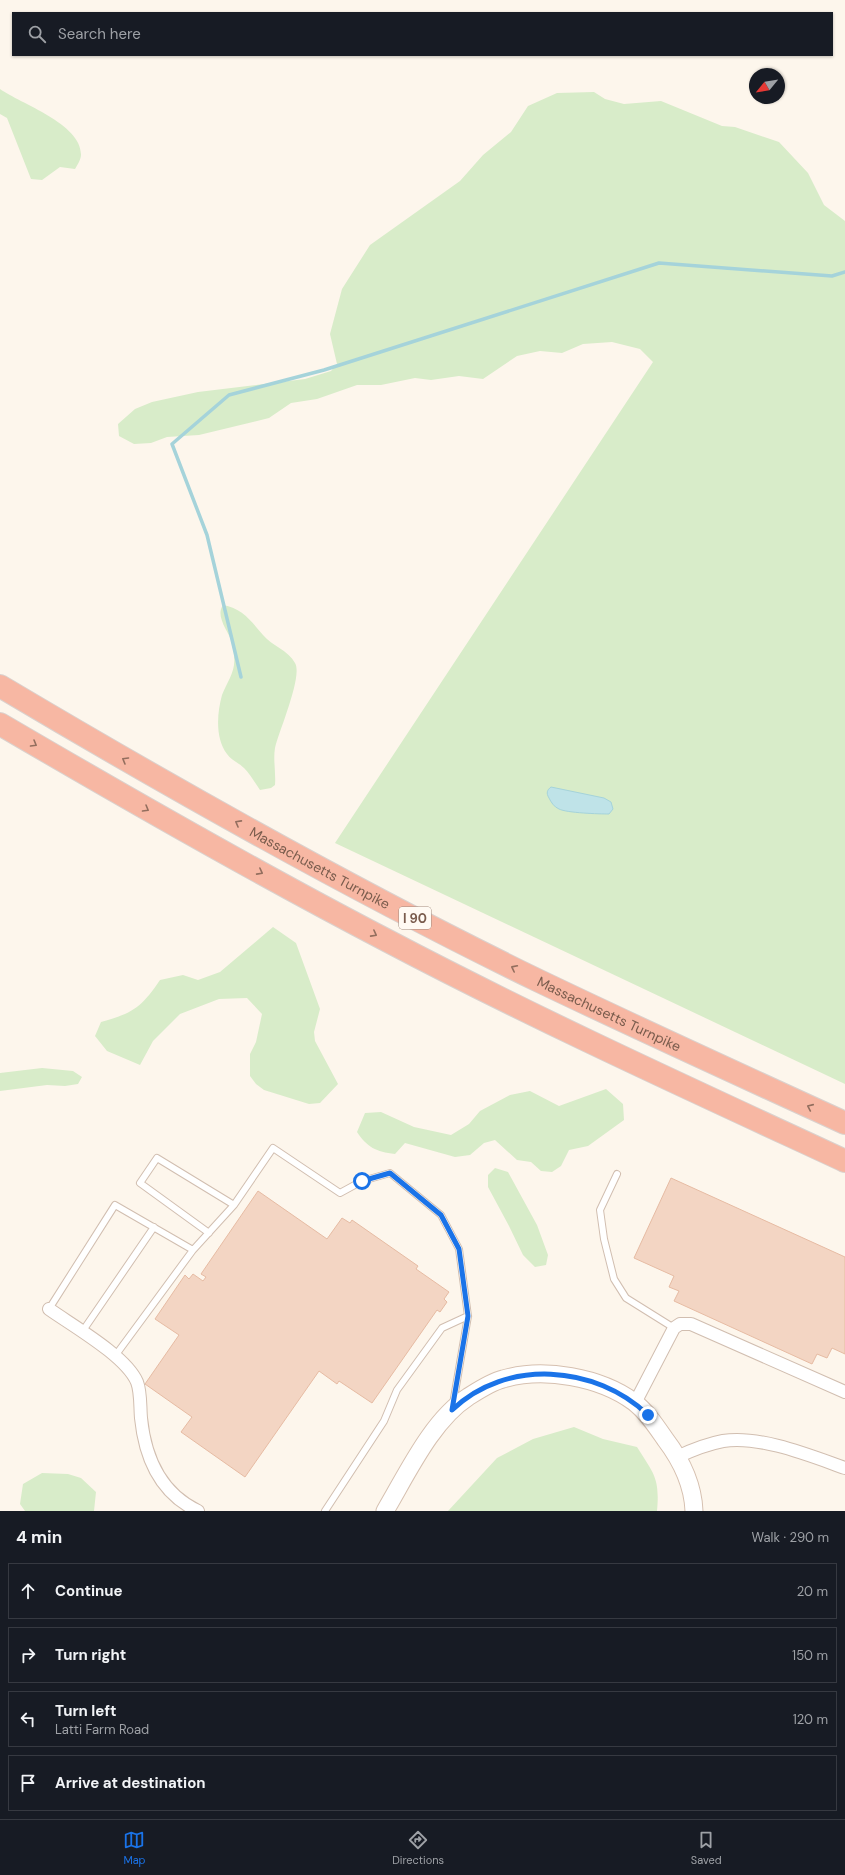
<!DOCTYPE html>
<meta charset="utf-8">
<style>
:root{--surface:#171b24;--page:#242831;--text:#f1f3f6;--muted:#9ea1a6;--line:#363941;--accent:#1a73e8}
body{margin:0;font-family:"DM Sans",sans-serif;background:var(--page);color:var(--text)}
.compass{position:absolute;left:749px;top:68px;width:36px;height:36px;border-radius:50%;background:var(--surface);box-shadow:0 1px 3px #0004;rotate:240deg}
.stop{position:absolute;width:12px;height:12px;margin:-9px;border:3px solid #1a73e8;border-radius:50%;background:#fff}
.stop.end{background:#1a73e8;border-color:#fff;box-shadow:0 1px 4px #0008}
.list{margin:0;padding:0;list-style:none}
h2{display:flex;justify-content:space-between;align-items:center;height:52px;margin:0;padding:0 16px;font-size:17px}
h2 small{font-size:13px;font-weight:400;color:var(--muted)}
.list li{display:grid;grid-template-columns:26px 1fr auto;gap:12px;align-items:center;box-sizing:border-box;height:56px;margin:0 8px 8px;padding:0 8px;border:1px solid var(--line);border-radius:0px}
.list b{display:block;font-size:15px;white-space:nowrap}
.list p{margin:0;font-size:13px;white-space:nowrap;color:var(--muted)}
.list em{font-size:13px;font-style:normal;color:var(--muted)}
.icon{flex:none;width:22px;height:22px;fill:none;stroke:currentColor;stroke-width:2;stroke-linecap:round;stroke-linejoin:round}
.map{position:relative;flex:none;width:845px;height:1511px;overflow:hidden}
.search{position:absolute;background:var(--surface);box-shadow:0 1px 3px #0004;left:12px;right:12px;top:12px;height:44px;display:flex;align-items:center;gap:10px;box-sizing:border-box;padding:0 14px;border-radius:0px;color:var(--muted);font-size:15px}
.sheet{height:308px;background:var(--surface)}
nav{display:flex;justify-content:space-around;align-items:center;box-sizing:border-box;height:56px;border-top:1px solid var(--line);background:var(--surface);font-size:11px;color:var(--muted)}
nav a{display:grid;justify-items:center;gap:2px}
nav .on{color:var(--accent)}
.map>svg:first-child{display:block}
</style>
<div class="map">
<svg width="845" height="1511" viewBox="0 0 845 1511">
<rect width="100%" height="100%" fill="#fdf6ec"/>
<!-- green -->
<path fill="#d8ecc9" d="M0 89C21 104 82 124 81 155 81 159 77 166 75 169L60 167 42 180 31 179 7 118 0 114Z
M594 92 605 99 624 104 661 101 722 126 735 127 779 142 808 173 824 205 845 221V1084L335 843 653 362 640 349 612 342 583 344 562 353 540 351 517 356 483 379 459 376 431 380 415 378 381 385H357L317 399 291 403 269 418 199 435 167 437 151 443 134 444 119 436 118 424 135 409 152 402 198 392 305 379 331 371 337 364 330 334 342 289 370 245 460 181 483 155 511 132 528 106 557 93Z
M223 605C242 608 251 621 263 635 272 646 288 650 295 663 303 676 279 731 275 748 273 760 276 773 275 785L271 788 260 790C255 783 250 774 244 768 239 763 231 760 227 754 215 738 217 713 222 695 227 682 236 671 234 657 234 652 233 646 232 642 228 631 215 616 223 605Z
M273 927 296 943 320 1009 314 1032 315 1041 338 1084 320 1103 309 1104 264 1090 256 1084 250 1076V1054L256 1042 262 1014 247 998 219 999 180 1014 153 1041 140 1065 107 1051 95 1036 101 1022C133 1013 141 1008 160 980L183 975 198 980 220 972Z
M42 1068 73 1071 82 1077 78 1084 65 1086 47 1085 0 1091V1073Z
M606 1089 623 1104 624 1120 588 1146 569 1150 561 1166 552 1172 541 1171 531 1162 517 1160 495 1140 484 1143 470 1155 455 1157 405 1143 395 1154C376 1152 367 1147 357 1132L365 1113 381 1112 414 1127 451 1135 469 1124 480 1111 510 1095 530 1091 559 1106Z
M495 1168 508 1172 537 1225 548 1255 546 1265 535 1267 523 1255 509 1226 488 1187V1175Z
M574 1427 603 1439 637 1447C654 1474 660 1478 657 1511H448L497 1458 533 1439Z
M42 1473 68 1474 81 1478 96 1492 94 1511H25L20 1504 23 1484Z"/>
<!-- water -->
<path fill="#bfe3e8" stroke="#a5d3da" d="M551 787 604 798 611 802 613 809 609 814C599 814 567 813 559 809 554 807 551 802 549 798 546 793 547 790 551 787Z"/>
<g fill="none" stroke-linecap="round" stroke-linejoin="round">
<!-- stream -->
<path stroke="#a5d3da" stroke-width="3.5" d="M241 677 207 535 172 444 229 395 324 370 659 263 832 276 845 272"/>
</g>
<!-- building -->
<path fill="#f3d5c3" stroke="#e6bba3" d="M671 1178 845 1257V1354L832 1348 827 1358 817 1354 812 1364 674 1301 679 1291 669 1287 674 1276 634 1258Z
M258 1191 327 1239 342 1218 350 1223 352 1220 418 1266 416 1269 449 1292 444 1299 447 1302 440 1312 437 1310 372 1403 339 1381 337 1384 319 1371 245 1477 181 1432 192 1417 145 1384 179 1335 155 1319 185 1275 189 1279 193 1274 203 1281 206 1277 201 1274Z"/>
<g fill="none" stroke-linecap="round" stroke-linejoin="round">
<defs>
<path id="lane" d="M617 1174 600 1210 604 1239 614 1279 626 1298 674 1328
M209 1233 140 1183 157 1158 234 1205
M49 1309 115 1205 193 1250
M82 1332 154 1227
M115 1356 193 1250 234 1205 273 1148 340 1193 362 1181 390 1173 441 1215 459 1249 468 1316 453 1404
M325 1511 384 1421 397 1390 442 1328 468 1316"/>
<path id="street" d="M49 1309C73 1326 126 1356 137 1382 141 1392 140 1407 141 1418 145 1458 160 1493 198 1511
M635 1403 674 1328 680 1324H691L845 1392
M677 1457C692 1450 707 1444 723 1441 760 1435 811 1456 845 1468"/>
<path id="secondary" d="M385 1511C407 1474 432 1420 468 1397 479 1390 491 1382 503 1379 544 1367 600 1377 634 1402 647 1412 656 1426 665 1439 681 1460 693 1485 694 1511"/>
<g id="highway">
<path id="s1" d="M0 686C175 790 354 891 537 980 639 1029 742 1076 845 1123"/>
<path d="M0 724C128 799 257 873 388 941 538 1020 692 1090 845 1161"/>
</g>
</defs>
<!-- lane casing -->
<use href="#lane" stroke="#d1beb0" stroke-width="8"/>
<!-- street casing -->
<use href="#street" stroke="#d1beb0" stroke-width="14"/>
<!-- secondary casing -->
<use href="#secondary" stroke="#d6c0b0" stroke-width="19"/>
<!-- highway casing -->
<use href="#highway" stroke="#dad1cd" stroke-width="24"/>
<!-- lane -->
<use href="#lane" stroke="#fff" stroke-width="6"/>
<!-- street -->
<use href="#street" stroke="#fff" stroke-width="12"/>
<!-- secondary -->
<use href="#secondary" stroke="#fff" stroke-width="17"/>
<!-- highway -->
<use href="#highway" stroke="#f7b7a3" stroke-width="22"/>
</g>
<!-- one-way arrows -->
<defs><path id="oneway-chevron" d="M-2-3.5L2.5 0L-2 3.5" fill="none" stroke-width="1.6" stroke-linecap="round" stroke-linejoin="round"/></defs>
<g stroke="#936e5e">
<use href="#oneway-chevron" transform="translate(34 744) rotate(30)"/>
<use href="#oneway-chevron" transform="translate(125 760) rotate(-150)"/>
<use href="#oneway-chevron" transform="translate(146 809) rotate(30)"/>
<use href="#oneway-chevron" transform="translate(238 823) rotate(-151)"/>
<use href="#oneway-chevron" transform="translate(260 872) rotate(28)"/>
<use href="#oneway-chevron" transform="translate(374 934) rotate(28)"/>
<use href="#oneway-chevron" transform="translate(514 968) rotate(-153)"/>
<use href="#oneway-chevron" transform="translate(810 1107) rotate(-156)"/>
</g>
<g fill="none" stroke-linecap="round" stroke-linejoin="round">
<!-- route -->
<path stroke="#1a73e8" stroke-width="5" d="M362 1181 390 1173 441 1215 459 1249 468 1316 452 1410C506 1358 596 1365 648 1415"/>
</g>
<g text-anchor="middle" stroke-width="3" stroke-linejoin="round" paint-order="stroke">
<!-- shield labels -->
<rect fill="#fffaf3" stroke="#a28b7f" stroke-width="1" x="399" y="907" width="32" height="22" rx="3"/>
<g font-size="13" font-weight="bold" fill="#7a5c4d">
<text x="415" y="923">I 90</text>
</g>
<!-- street labels -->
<g font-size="14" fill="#7a5c4d" stroke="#fffaf3">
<text dy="5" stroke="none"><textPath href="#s1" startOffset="368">Massachusetts Turnpike</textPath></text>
<text dy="5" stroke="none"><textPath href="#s1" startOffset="692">Massachusetts Turnpike</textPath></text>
</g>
</g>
</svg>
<svg class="compass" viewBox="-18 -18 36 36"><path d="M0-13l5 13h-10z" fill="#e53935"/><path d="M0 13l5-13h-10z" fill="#9ea1a6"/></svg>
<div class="stop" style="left:362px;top:1181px"></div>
<div class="stop end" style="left:648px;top:1415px"></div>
<div class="search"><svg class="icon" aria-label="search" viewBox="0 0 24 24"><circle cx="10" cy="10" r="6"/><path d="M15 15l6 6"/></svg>Search here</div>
</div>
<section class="sheet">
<h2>4 min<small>Walk · 290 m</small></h2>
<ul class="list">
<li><svg class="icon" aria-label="ahead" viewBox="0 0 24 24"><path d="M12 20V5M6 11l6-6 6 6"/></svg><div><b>Continue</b></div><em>20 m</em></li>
<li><svg class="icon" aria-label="right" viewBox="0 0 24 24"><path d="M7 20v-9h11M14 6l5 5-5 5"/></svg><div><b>Turn right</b></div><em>150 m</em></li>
<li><svg class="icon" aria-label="left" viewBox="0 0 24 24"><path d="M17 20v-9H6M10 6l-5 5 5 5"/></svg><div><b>Turn left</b><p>Latti Farm Road</p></div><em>120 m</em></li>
<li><svg class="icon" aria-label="arrive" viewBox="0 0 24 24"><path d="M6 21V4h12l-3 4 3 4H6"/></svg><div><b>Arrive at destination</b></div></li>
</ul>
</section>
<nav>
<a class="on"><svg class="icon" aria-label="map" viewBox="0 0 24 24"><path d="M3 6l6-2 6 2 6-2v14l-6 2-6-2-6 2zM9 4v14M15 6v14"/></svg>Map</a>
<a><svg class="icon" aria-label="directions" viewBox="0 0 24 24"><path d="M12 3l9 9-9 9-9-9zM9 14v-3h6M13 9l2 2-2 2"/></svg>Directions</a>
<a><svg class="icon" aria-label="saved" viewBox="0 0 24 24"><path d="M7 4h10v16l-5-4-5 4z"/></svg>Saved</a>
</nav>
